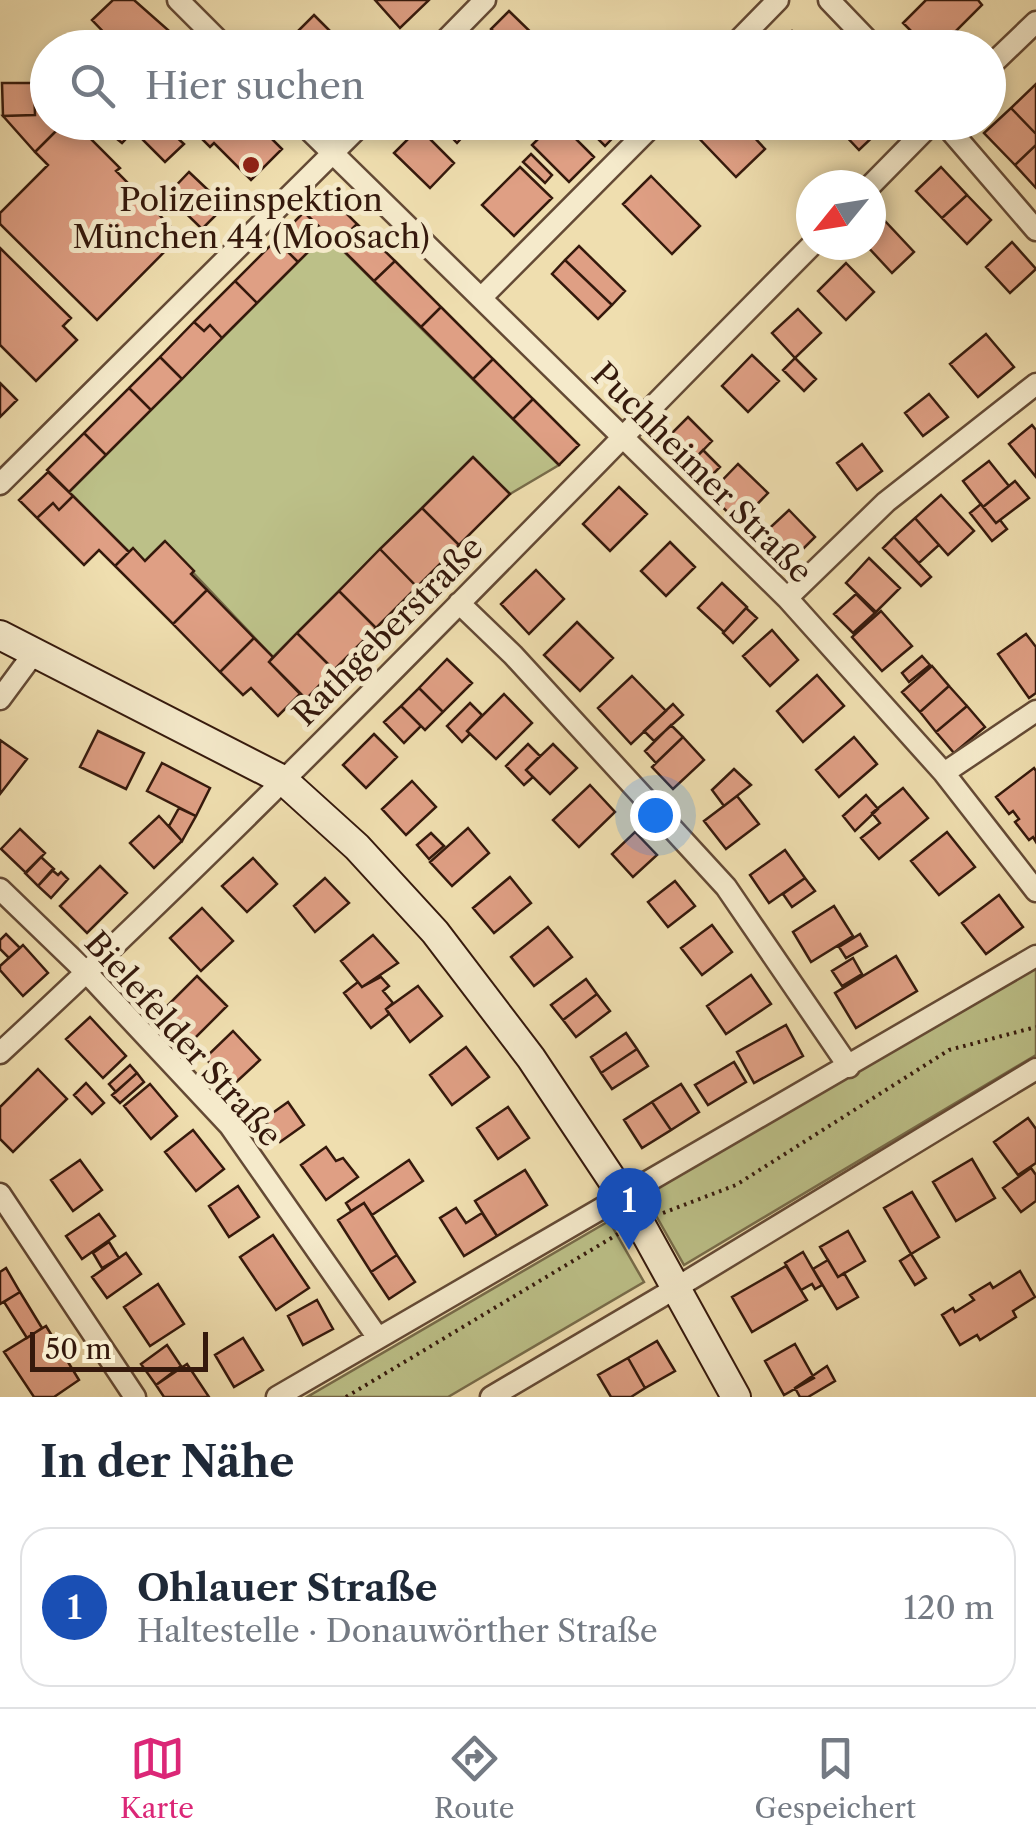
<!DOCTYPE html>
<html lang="de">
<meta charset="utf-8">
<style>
:root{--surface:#fff;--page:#f2f2f3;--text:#1f2937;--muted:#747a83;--line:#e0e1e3;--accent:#db2777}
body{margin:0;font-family:"Libre Caslon Text",serif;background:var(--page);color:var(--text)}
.compass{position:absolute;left:796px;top:170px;width:90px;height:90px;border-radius:50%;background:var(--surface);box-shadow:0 5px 15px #0003;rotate:240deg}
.scale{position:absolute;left:30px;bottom:25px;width:178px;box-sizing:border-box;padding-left:10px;border:5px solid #35190c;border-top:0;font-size:28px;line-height:35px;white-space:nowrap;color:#35190c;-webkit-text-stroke:8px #f5eacb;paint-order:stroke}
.you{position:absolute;left:655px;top:815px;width:35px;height:35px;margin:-25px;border:8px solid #fff;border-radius:50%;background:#1a73e8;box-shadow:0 0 0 15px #1a73e833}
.badge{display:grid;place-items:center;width:65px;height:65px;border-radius:50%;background:var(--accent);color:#fff;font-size:32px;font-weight:700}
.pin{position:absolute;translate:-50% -82px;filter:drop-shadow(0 2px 5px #0008)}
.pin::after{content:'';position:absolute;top:52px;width:35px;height:30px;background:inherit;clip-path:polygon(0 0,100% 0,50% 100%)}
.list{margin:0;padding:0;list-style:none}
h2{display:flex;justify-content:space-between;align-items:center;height:130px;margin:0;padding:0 40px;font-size:42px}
h2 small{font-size:32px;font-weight:400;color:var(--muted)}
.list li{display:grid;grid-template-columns:65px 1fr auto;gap:30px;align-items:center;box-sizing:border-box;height:160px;margin:0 20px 20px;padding:0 20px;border:2px solid var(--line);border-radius:30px}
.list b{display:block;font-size:38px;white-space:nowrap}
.list p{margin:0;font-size:32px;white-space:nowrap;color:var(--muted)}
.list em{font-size:32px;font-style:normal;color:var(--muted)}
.icon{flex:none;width:55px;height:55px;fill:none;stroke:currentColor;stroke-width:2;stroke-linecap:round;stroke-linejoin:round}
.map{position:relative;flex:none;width:1036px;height:1397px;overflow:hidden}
.search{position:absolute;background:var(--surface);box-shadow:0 5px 15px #0003;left:30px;right:30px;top:30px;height:110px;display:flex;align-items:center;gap:25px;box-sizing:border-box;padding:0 35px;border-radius:55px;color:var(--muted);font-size:38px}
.sheet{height:310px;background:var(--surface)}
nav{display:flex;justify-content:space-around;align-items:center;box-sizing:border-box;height:140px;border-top:2px solid var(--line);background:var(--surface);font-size:28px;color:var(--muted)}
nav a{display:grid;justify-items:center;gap:5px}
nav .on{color:var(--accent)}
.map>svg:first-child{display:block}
</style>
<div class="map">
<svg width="1036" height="1397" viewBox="0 0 1036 1397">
<rect width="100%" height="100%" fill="#efdeaf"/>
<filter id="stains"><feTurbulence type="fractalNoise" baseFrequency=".002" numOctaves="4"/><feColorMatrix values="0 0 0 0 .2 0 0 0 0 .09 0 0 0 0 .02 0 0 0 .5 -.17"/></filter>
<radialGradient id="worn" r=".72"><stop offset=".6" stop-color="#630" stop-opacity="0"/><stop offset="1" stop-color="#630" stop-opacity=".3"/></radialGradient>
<!-- green -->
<path fill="#bcc088" stroke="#786c4a" stroke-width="2.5" d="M326 234 559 465 510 494 472 458 273 657 164 542 145 561 133 549 129 552 69 492Z
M1036 966V1055L684 1265 641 1189Z
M609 1221 644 1282 448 1397H307Z"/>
<!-- building -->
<path fill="#df9f84" stroke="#35190c" stroke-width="2.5" d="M113 0H134L176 37 173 40 181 48H119L92 20Z
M375 0H429L400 28Z
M926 0H978L982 5 939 48H928L903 23Z
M509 11 541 42 536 48H510L491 29Z
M314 15 347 48H287L284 45Z
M792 31 809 48H776Z
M45 72 48 122H65L35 152 3 116 35 115 34 83Z
M2 83H34L35 115 3 116Z
M1036 84V134L1011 108Z
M1011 108 1036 134V145L1015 165 984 133Z
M65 122H74L120 168 116 171 180 236 97 320 0 224V213L48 165 35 152Z
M96 122H136L139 125 122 143Z
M160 122 184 144 165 162 143 140Z
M193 122H255L282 149 251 180 214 143 210 147 198 135 202 131Z
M437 122H476L457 143Z
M555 122H559L594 157 569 182 532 145Z
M581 122H628L605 146Z
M703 122H740L765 149 736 177 693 132Z
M852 122H874L881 129 859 150 842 132Z
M419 128 454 163 430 188 394 153Z
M1036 145V188L1015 165Z
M531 154 552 175 545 183 523 162Z
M520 167 552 198 514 236 482 205Z
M941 167 967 195 942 218 916 191Z
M189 172 225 206 202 229 167 195Z
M651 176 700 226 672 254 623 204Z
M325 192 357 224 337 244 304 212Z
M967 195 991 220 967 244 942 218Z
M304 212 326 234 298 262 276 240Z
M885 221 914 252 892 273 866 245H871V234Z
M357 224 395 261 374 281 337 244Z
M276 240 298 262 257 303 235 281Z
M1012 242 1036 269 1010 293 986 267Z
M579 246 625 291 612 305 565 260Z
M0 248 71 318 63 326 77 340 36 381 0 345Z
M565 260 612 305 598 319 552 274Z
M395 261 441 307 421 327 374 281Z
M846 263 874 292 846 320 818 291Z
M235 281 257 303 222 338 210 325 204 331 194 322Z
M441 307 493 359 473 379 421 327Z
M798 309 821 333 795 358 772 333Z
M194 322 204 331 210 325 222 338 182 379 160 357Z
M986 334 1014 367 978 397 950 364Z
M752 355 779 381 748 412 722 386Z
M160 357 182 379 151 410 129 388Z
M795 358 816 379 804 391 783 370Z
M493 359 533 399 513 419 473 379Z
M0 383 17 400 0 417Z
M129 388 151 410 106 455 84 433Z
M929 394 948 417 923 436 905 413Z
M533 399 579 445 559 465 513 419Z
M688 417 712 441 682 472 658 447Z
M1032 425 1036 430V477L1009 444Z
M84 433 106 455 69 492 47 470Z
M862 444 882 471 857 490 837 463Z
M703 450 720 467 699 488 682 472Z
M473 457 510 494 459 545 422 508Z
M989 461 1009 486 983 507 963 481Z
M738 464 768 493 739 523 709 494Z
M48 472 73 496 59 510 53 503 37 518 19 500Z
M1015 481 1029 498 996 523 983 507Z
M619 487 647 514 610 551 583 524Z
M941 495 974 531 948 555 915 518Z
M73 496 129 552 115 566 99 550 84 565 37 518 53 503 59 510Z
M981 504 996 523 1000 520 1007 529 992 541 970 513Z
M422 508 459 545 417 587 380 549Z
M789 510 815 537 785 567 758 539Z
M915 518 939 545 919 563 894 537Z
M894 537 931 577 921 586 883 548Z
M165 541 194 571 191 574 207 590 173 624 115 566 133 548 145 561Z
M670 542 695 567 666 596 641 571Z
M380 549 417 587 376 628 339 591Z
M869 558 900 588 876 612 846 583Z
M536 570 564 599 529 634 501 604Z
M722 583 747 607 724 632 698 608Z
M207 590 254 638 220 672 173 624Z
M339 591 376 628 334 670 297 633Z
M856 594 875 613 853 633 834 614Z
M746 608 757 618 733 643 723 633Z
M881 611 912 646 882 671 852 637Z
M577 622 613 658 580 691 544 655Z
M772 630 798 660 770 686 743 656Z
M297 633 334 670 306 699 269 662Z
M1026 634 1036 647V693L1029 698 998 654Z
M254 638 273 657 269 662 300 694 278 716 251 688 243 695 220 672Z
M922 656 930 665 909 682 902 673Z
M447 659 472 683 443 712 419 688Z
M932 666 949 686 920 712 902 692Z
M817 675 844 706 803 742 777 711Z
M632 676 666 711 631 744 598 708Z
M949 686 967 706 936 732 920 712Z
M419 688 443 712 425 730 401 706Z
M504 694 532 723 496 759 467 731Z
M470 703 482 715 467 731 470 734 462 742 447 726Z
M673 704 683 715 654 741 644 731Z
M401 706 421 726 404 743 384 722Z
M967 706 985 727 954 753 936 732Z
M671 725 683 737 656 763 645 751Z
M98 731 144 753 126 789 80 767Z
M374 734 397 757 366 788 343 765Z
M683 737 704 760 673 789 652 767Z
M854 737 877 764 839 797 816 770Z
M0 740 27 759 0 794Z
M528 744 540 756 526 770 533 777 524 785 506 766Z
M553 744 577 768 550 794 526 770Z
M162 763 210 788 196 816 147 791Z
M1034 768 1036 771V842L1033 837 1029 840 1015 822 1019 819 1013 811 1009 814 996 797Z
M734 769 751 785 724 806 712 790Z
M412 781 436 807 406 835 382 809Z
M590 785 615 812 579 847 553 820Z
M903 788 928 818 879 859 861 838 880 823 872 813Z
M866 795 878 809 855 831 843 816Z
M737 796 759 824 726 849 704 821Z
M179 808 196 816 182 841 169 826Z
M159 816 182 841 154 868 130 843Z
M468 828 489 853 452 886 430 862Z
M20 829 45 853 26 873 1 849Z
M635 832 657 855 633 877 612 854Z
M947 832 975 867 939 895 911 861Z
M431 833 444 846 429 859 417 845Z
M785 850 805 878 769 903 750 875Z
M41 857 54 869 38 886 25 873Z
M253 858 277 884 247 912 222 886Z
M100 866 127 893 87 933 60 906Z
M52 870 58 875 61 872 68 879 51 898 38 886Z
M510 877 531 903 494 933 473 908Z
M325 878 349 903 315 932 294 906Z
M805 878 815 891 792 907 783 894Z
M675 881 695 906 668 927 648 902Z
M999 895 1023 927 986 954 962 923Z
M834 906 853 936 811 962 793 932Z
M202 908 233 941 201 971 170 938Z
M712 925 732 952 702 975 681 948Z
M548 927 572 957 534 986 511 957Z
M6 934 20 948 9 958 0 949V940Z
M860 934 867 946 846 958 839 947Z
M373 935 398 963 362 987 341 961Z
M23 945 48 973 23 996 0 970V966Z
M896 956 917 991 856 1028 835 993Z
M853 958 862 974 842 986 832 971Z
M751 975 771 1004 726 1034 707 1006Z
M197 976 227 1006 191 1042 161 1012Z
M381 977 389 986 383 991 393 1003 386 1009 389 1014 371 1028 344 993 358 982 362 987Z
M586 979 597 994 563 1020 551 1005Z
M418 986 442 1016 410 1042 386 1009Z
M597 994 610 1011 576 1037 563 1020Z
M90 1017 126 1056 103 1078 66 1039Z
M786 1025 803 1056 754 1083 737 1052Z
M233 1031 260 1060 232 1086 205 1058Z
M626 1033 637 1049 601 1073 591 1057Z
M466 1047 489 1077 452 1105 430 1075Z
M637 1049 648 1066 612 1089 601 1073Z
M734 1062 746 1082 708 1105 695 1085Z
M130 1065 137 1073 116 1092 109 1084Z
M38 1069 67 1099 13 1152 0 1139V1107Z
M137 1073 144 1082 120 1103 112 1095Z
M86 1083 104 1103 92 1114 74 1095Z
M150 1084 177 1116 151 1139 124 1106Z
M681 1084 699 1112 671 1130 652 1102Z
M288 1102 304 1125 280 1142 264 1119Z
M652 1102 671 1130 642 1148 624 1120Z
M508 1107 529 1138 498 1159 477 1128Z
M1028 1118 1036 1129V1163L1018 1175 994 1142Z
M193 1130 224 1169 196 1191 165 1152Z
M326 1147 336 1161 343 1158 358 1177 326 1200 301 1165Z
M972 1159 995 1198 956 1221 933 1182Z
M80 1160 102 1190 73 1211 51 1180Z
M409 1160 423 1181 372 1215 364 1203 351 1211 346 1203Z
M1031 1168 1036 1175V1201L1021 1212 1003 1188Z
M525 1170 547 1205 497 1236 475 1201Z
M238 1186 259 1217 229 1237 209 1206Z
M912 1192 939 1237 911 1254 884 1208Z
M364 1203 397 1255 371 1272 338 1220Z
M456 1208 466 1223 482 1213 497 1236 464 1256 440 1218Z
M99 1214 115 1236 82 1259 66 1236Z
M848 1231 865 1261 838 1277 820 1247Z
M273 1235 309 1288 276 1310 240 1257Z
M109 1242 119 1258 102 1268 93 1253Z
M803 1252 822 1285 815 1289 812 1284 801 1290 785 1263Z
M126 1253 141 1274 107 1298 92 1277Z
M911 1254 926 1278 915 1285 900 1261Z
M397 1255 415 1282 389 1299 371 1272Z
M828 1260 838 1277 844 1273 858 1297 837 1309 813 1269Z
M786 1266 807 1300 752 1332 732 1297Z
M6 1268 20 1292 0 1304V1272Z
M1020 1271 1035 1297 1013 1311 1016 1317 980 1340 977 1335 960 1345 942 1315 953 1308 955 1312 974 1300 970 1295 990 1283 993 1288Z
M158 1284 184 1324 150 1346 124 1307Z
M20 1292 42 1328 27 1338 4 1302Z
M317 1300 333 1329 303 1345 288 1316Z
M46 1326 79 1380 54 1397H34L4 1352Z
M243 1338 263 1370 234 1387 215 1355Z
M657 1341 675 1371 645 1388 628 1358Z
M795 1344 814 1378 784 1395 765 1361Z
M167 1345 181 1366 156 1385 141 1364Z
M628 1358 645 1388 631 1397H611L598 1375Z
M187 1364 209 1397H164L156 1385Z
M827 1366 835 1381 808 1397H800L795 1388Z"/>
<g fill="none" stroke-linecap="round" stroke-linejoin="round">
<defs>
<path id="street" d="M178 0 226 48
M829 0 875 48
M438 48 485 0
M731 48 778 0
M988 68 1036 22
M301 122 787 598 944 773 1036 891
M943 122 1036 230
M871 185 933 122
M482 297 656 122
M0 484 364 122
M787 598 886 502 1036 384
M459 603 513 655 726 887 849 1067
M0 699 34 653
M944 773 1036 711
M0 889 87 973 230 1126 378 1338
M0 1053C280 794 543 516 812 245
M0 1194 135 1397
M277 1397 1036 956
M491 1397 676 1288 1036 1069"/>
<path id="secondary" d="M0 635 283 780 357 847 435 932 531 1058 635 1214 736 1397"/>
</defs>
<!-- street casing -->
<use href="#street" stroke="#644a35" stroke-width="25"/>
<!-- secondary casing -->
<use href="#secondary" stroke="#35190c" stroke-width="32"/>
<!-- path -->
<path stroke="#35190c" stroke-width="4" stroke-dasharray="2.5 5" stroke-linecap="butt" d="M663 1213 736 1185 949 1050 1036 1027
M346 1397 618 1234"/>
<!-- street -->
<use href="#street" stroke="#f5eacb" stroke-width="20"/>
<!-- secondary -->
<use href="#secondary" stroke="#f5eacb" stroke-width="28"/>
</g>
<!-- markers -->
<circle fill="#8f2418" stroke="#f5eacb" stroke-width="4" cx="251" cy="165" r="10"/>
<g text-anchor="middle" stroke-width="10" stroke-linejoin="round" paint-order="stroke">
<!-- poi labels -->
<g font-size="32" fill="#35190c" stroke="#f5eacb">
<text x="251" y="211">Polizeiinspektion<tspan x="251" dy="37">München 44 (Moosach)</tspan></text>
</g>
<!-- street labels -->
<g font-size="32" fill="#35190c" stroke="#f5eacb">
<text transform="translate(702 473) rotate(45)" y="11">Puchheimer Straße</text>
<text transform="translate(388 631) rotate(-45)" y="11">Rathgeberstraße</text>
<text transform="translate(183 1039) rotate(48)" y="11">Bielefelder Straße</text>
</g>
</g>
<rect width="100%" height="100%" filter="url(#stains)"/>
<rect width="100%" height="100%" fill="url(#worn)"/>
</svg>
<svg class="compass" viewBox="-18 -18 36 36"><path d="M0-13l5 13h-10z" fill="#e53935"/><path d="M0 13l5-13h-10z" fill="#747a83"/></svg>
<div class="scale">50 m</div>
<div class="you"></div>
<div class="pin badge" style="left:629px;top:1250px;background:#1a4fb4">1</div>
<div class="search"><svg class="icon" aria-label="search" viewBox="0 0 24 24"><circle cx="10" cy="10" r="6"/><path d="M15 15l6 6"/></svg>Hier suchen</div>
</div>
<section class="sheet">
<h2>In der Nähe<small></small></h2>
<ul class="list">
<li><span class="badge" style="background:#1a4fb4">1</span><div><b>Ohlauer Straße</b><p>Haltestelle · Donauwörther Straße</p></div><em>120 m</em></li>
</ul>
</section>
<nav>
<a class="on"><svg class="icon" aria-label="map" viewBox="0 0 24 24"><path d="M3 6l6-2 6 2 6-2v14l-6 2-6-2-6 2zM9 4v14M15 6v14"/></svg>Karte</a>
<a><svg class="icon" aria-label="directions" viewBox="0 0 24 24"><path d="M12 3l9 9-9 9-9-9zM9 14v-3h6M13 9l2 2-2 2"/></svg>Route</a>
<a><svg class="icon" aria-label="saved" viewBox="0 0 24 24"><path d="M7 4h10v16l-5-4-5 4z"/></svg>Gespeichert</a>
</nav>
